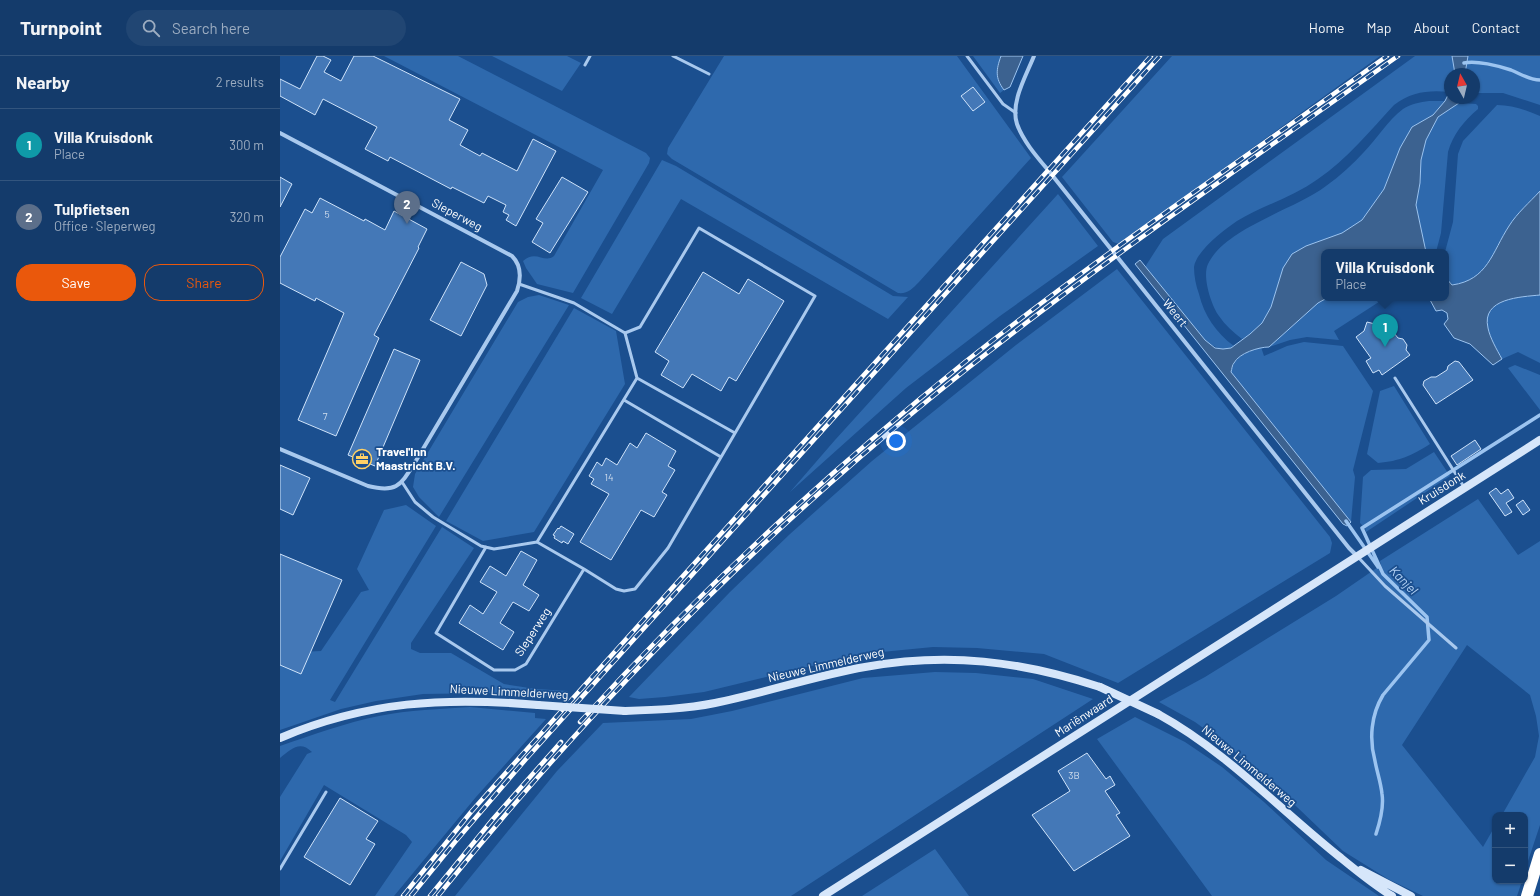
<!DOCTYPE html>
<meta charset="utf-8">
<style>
:root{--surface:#143b6b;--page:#214673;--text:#f1f3f6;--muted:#9dadc1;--line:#33557e;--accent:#ea580c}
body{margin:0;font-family:Barlow,sans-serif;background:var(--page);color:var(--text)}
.controls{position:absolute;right:12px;bottom:12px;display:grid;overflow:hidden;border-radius:8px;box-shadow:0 1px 3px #0004}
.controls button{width:36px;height:36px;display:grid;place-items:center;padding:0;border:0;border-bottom:1px solid var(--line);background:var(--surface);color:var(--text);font:20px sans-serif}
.compass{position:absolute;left:1164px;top:12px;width:36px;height:36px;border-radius:50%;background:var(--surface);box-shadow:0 1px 3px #0004;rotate:352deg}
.you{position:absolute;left:616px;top:385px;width:14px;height:14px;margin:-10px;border:3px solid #fff;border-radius:50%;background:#1a73e8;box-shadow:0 0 0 6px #1a73e833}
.badge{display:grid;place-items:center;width:26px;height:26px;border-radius:50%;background:var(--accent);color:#fff;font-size:13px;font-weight:700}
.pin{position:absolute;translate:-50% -33px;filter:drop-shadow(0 1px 2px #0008)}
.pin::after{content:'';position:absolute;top:21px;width:14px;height:12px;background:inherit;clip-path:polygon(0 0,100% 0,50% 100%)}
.popup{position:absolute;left:1041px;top:193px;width:128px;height:52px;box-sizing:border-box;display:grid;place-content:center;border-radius:8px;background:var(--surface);filter:drop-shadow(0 1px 3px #0005);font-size:13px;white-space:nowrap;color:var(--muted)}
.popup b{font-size:15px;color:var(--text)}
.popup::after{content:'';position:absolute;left:50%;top:100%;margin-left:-8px;border:8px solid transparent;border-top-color:var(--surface)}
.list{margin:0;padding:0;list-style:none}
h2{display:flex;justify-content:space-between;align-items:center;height:52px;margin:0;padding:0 16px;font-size:17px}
h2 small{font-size:13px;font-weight:400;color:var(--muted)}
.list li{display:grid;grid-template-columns:26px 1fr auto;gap:12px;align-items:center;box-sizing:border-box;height:72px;padding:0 16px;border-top:1px solid var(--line)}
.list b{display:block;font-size:15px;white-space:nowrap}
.list p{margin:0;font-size:13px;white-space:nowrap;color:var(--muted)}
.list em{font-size:13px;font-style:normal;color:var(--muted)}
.actions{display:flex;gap:8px;padding:12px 16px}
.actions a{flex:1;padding:9px 0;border:1px solid var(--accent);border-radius:16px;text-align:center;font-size:14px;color:var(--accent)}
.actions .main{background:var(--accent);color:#fff}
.icon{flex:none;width:22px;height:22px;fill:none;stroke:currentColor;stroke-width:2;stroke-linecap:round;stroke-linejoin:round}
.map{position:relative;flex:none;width:1260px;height:840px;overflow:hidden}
header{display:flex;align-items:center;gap:24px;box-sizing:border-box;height:56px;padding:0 20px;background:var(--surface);border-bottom:1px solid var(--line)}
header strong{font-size:19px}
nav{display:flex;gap:22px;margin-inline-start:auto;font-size:14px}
.search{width:280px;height:36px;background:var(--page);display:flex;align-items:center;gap:10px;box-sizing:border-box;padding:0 14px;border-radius:22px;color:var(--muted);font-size:15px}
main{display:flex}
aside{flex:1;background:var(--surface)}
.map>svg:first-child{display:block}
</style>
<header>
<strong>Turnpoint</strong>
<div class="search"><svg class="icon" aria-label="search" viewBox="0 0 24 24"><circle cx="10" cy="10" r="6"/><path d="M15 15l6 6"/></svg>Search here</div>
<nav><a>Home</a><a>Map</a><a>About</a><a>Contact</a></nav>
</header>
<main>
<aside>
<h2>Nearby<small>2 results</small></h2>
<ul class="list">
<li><span class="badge" style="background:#0f9aa8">1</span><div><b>Villa Kruisdonk</b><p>Place</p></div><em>300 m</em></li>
<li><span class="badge" style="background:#5c6f8a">2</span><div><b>Tulpfietsen</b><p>Office · Sleperweg</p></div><em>320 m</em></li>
</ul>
<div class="actions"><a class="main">Save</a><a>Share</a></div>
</aside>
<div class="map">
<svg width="1260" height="840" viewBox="0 0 1260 840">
<rect width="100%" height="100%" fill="#1b4f8f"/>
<!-- green -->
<path fill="#2e69ad" d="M104 0H178L366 97 370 102 369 107 293 237 257 228 246 212 243 205C256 193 264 208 274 200L323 114Z
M212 0H287L301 7 282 35Z
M444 0H677L751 102 639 226C632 233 628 238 618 237L392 103 387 98 388 92Z
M693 0H721C716 14 715 22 724 34L720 37Z
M892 0H1100L839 188 833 186 782 121Z
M1135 0H1172L1175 18H1170L1169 36C1149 34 1131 36 1114 49 1090 75 1067 103 1038 123 1013 141 982 150 957 165 944 174 916 195 914 211 914 220 916 230 919 238 924 259 936 277 954 290 943 297 934 291 925 284L865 211 883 183Z
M1188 0H1260V49L1223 37H1194V18H1185Z
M1149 45H1165L1153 59 1132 71 1120 92 1104 133 1082 164 1063 177 1026 190 1003 212 991 251 982 267 970 278 962 283C953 276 945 269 939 260 931 249 922 220 928 208 945 172 1014 154 1046 130 1060 120 1073 108 1084 96 1097 83 1108 64 1123 53 1131 48 1140 46 1149 45Z
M1179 47 1196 48 1198 50V53C1184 65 1173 78 1168 96L1161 177 1156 196H1145L1136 149 1140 127 1141 104 1146 84 1158 61Z
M1217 49C1232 49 1246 54 1260 60V135C1250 146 1237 157 1229 170 1212 197 1210 223 1172 229L1166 222 1165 196 1173 166 1178 98 1183 85Z
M382 104 396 110 613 240 628 241 608 263 401 143 332 258 301 242Z
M778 138 818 190 720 260 626 332 510 436 555 384Z
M837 213 1050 481 1052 487 1050 497 838 627 764 598 697 592 653 591 581 598 424 636 385 641 359 643 349 641 450 536 510 478 592 405 736 289Z
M259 239 289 249 159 461 139 441 133 431 135 418 238 246 248 241Z
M1260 239V307L1238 296 1222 303C1217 294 1210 282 1208 272 1201 242 1241 241 1260 239Z
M1047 242H1105L1054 275 1059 284 1027 281 1010 284 989 291 1038 247Z
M294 252 336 275 345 328 254 476 203 485 166 465Z
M1024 286 1063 290 1093 335 1073 414 1075 421 1071 466 951 316C956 298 965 298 981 291L984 300 1007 290Z
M1235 309 1260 319V354L1228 312Z
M1114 330 1150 388C1131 400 1120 405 1098 407L1087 398 1100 335Z
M1154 396 1170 420 1086 476 1085 472 1080 467 1083 421 1091 414 1126 413Z
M1198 443 1238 499 1260 485V769L1245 814V759H1222L1255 701 1259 680 1256 660 1250 639 1187 589 1122 689 1203 791 1215 770V825H1242L1237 840H1143L1108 823 1063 795 995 730 948 690 915 666 879 646 925 621 1056 540 1101 509 1100 505Z
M126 449 156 470 50 644 55 646 162 471 194 492 131 587V593L140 597H171L224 628 256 633 288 635 286 641 207 637 143 638 96 645 61 653 0 674V597L41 595 81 536 89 534 77 513 104 454Z
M655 616 696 617 753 623 813 643 511 840H175L277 715 323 667 411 663 452 655 583 622Z
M190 651 255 657V662L266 663 196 741 114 840H95L132 786 126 779 44 729 0 805V741L27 698 32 696C20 684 11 693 0 702V690C32 679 65 667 99 660 129 654 160 653 190 651Z
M855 661 905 686 942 711 984 746 1046 804 1099 840H932L817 683Z
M655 793 689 840H582Z"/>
<!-- water -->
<path fill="#3c6290" stroke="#9cc4f0" d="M721 0H743L730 31 724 34C715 22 716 14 721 0Z
M1172 0H1188L1185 18H1175Z
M1170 35V42H1179V47L1158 61 1146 84 1141 104 1140 127 1136 149 1146 196H1044V242H1047L1038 247 989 291C979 291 959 297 954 307 952 309 952 313 951 316L1071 466 1067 470 1063 468 855 208 860 204 925 284 935 292 943 293 951 292 970 278 982 267 991 251 1003 212 1012 198 1026 190 1062 177 1082 164 1104 133 1120 92 1132 71 1153 59 1165 45Z
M1260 135V239C1241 241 1201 242 1208 272 1210 282 1217 294 1222 303L1213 309 1190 288 1174 282 1164 268 1168 263 1167 257 1162 254 1156 255 1149 242H1166V222L1172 229C1208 224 1212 196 1229 170 1237 157 1250 146 1260 135Z"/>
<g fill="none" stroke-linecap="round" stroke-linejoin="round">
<!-- stream -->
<path stroke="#9cc4f0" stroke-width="3.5" d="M1184 7C1196 4 1219 10 1231 14 1241 18 1249 24 1260 24
M1066 465 1098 511
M1096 778C1100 766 1104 751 1102 738 1101 727 1097 716 1095 705 1089 683 1091 659 1103 639L1149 584 1147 561 1103 518 1082 472 1260 359"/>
</g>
<!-- building -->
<path fill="#4478b7" stroke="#cfe3fa" d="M37 0H43L51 4 44 16 61 25 74 0H93L180 43 169 64 188 74 180 89 200 100 202 97 237 115 253 83 276 95 236 170 226 164 229 159 223 156 226 149 208 140 204 147 172 131 171 133 110 101 108 105 85 93 97 71 43 43 35 59 0 40V23L20 33Z
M693 31 705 46 693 55 681 40Z
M0 121 12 128 0 151Z
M282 121 308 136 270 197 252 186 263 167 256 163Z
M40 142 84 165 85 163 105 174 114 155 147 173 138 191 139 192 94 279 99 282 56 380 18 364 64 257 36 242 35 245 0 227V201L25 153 32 157Z
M181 206 204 218 207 229 181 280 150 264Z
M423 216 459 238 468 223 504 245 456 325 449 321 441 335 412 318 403 332 381 319 389 305 375 296Z
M1087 266 1095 268 1098 266 1108 281 1114 277 1118 282 1123 283 1127 289 1126 294 1130 299 1102 319 1099 314 1093 317 1086 305 1091 302 1076 281 1084 275Z
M114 293 140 304 95 410 68 399Z
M1175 305 1179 306 1193 324 1156 348 1143 329 1144 325 1151 321H1156L1167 314 1168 310Z
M366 377 396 395 388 410 395 414 382 436 387 439 374 461 361 454 331 504 300 486 329 438 311 428 314 423 309 420 317 406 322 410 326 402 337 409 350 387 357 392Z
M1195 384 1201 393 1177 409 1171 400Z
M0 409 30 422 13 459 0 453Z
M1216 432 1221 438 1228 433 1234 442 1226 447 1232 456 1225 460 1209 437Z
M1243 444 1250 454 1243 459 1236 449Z
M281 470 294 478 288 488 283 485 282 487 274 482 275 480 273 479 278 472 279 473Z
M241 495 257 504 243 529 259 539 249 555 233 546 220 567 234 576 223 594 179 567 190 549 203 558 217 536 200 526 210 510 226 520Z
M0 498 62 524 21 618 0 609Z
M807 697 826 723 830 720 835 729 825 735 840 757 836 759 850 780 794 815 752 759 790 735 778 715Z
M60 742 98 765 86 783 95 788 70 829 24 801Z"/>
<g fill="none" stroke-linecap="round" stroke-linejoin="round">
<!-- lane -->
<path stroke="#a9c9ee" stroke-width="3" d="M393 0 429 18
M687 0 723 48 736 57
M305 9 310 0
M357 322 455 377
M1115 322 1184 431
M344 344 441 401
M122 426 135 446 153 461 201 490 214 493 257 486 357 322 345 277 294 247 239 228
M206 491 156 577 214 614H235L246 608 304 513 257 486
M1078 501 1105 530 1176 592
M304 513 336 533 344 535 355 533 388 492 535 240 419 172 360 271 345 277
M0 813 46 736"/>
<!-- street -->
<path stroke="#a9c9ee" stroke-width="4" d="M754 0C746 20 730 47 737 68 743 85 757 101 768 114L1069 492 1077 500
M0 77 232 200C242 210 241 223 237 235L134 408C120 430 116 437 88 430L0 393"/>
<!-- secondary -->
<path stroke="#d6e6fa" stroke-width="8" d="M345 655C375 654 405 653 435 647 485 637 534 620 585 611 668 596 740 605 820 631
M878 658C947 696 1000 754 1061 802 1078 816 1094 829 1112 840
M0 682C87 645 165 641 258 649
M1081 814 1131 840
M543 840 1260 384"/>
<!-- highway -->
<path stroke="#fff" stroke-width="12" d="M1247 840 1260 798"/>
<defs>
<path id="rail" d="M300 666C418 536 548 416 685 306 821 198 966 101 1107 0
M123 840 191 756 231 711 871 0
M131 840 175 786 246 703 880 0
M150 840 213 763 281 686
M158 840C302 661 463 496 641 350 793 225 957 114 1118 0"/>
</defs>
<!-- rail casing -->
<use href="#rail" stroke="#fff" stroke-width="4.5"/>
<!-- rail -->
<use href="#rail" stroke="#1b4f8f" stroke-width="3" stroke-dasharray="9" stroke-linecap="butt"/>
<!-- secondary-bridge -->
<path stroke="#d6e6fa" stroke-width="8" d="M820 631 878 658
M258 649 345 655"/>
</g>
<!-- icons -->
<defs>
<symbol id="office-ring" viewBox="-11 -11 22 22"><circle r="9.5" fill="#1b4f8f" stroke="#ffd166" stroke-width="1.5"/><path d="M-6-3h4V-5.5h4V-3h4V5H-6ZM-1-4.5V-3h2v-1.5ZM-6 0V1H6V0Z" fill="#ffd166"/></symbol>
</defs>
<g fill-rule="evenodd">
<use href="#office-ring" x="71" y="392" width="22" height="22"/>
</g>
<g text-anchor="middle" stroke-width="3.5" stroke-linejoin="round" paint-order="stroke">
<!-- number labels -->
<g font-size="10" fill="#d0dded">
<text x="47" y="162">5</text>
<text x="45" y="364">7</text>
<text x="329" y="425">14</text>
<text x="794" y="723">3B</text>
</g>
<!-- street labels -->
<g font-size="12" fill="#fff" stroke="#1b4f8f">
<text transform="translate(177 159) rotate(28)" y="4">Sleperweg</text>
<text transform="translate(895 257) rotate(51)" y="4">Weert</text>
<text transform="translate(1162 432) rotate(-32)" y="4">Kruisdonk</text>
<text transform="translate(253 576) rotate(-57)" y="4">Sleperweg</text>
<text transform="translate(546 609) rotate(-13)" y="4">Nieuwe Limmelderweg</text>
<text transform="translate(229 636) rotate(3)" y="4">Nieuwe Limmelderweg</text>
<text transform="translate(804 660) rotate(-33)" y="4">Mariënwaard</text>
<text transform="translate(969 710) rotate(40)" y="4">Nieuwe Limmelderweg</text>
</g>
<!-- poi labels -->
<g font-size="12" font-weight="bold" fill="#fff" stroke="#1b4f8f" text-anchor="start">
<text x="96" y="400">Travel'Inn<tspan x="96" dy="14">Maastricht B.V.</tspan></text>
</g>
<!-- water labels -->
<g font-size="13" font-style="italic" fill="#b5d3f5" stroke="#1b4f8f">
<text transform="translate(1124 524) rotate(46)" y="5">Kanjel</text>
</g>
</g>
</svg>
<div class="controls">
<button>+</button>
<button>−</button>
</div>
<svg class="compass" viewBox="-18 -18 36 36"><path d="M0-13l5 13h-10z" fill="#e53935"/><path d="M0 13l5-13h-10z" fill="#9dadc1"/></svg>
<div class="you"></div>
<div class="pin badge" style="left:1105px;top:291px;background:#0f9aa8">1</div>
<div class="popup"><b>Villa Kruisdonk</b>Place</div>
<div class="pin badge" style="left:127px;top:168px;background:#5c6f8a">2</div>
</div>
</main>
